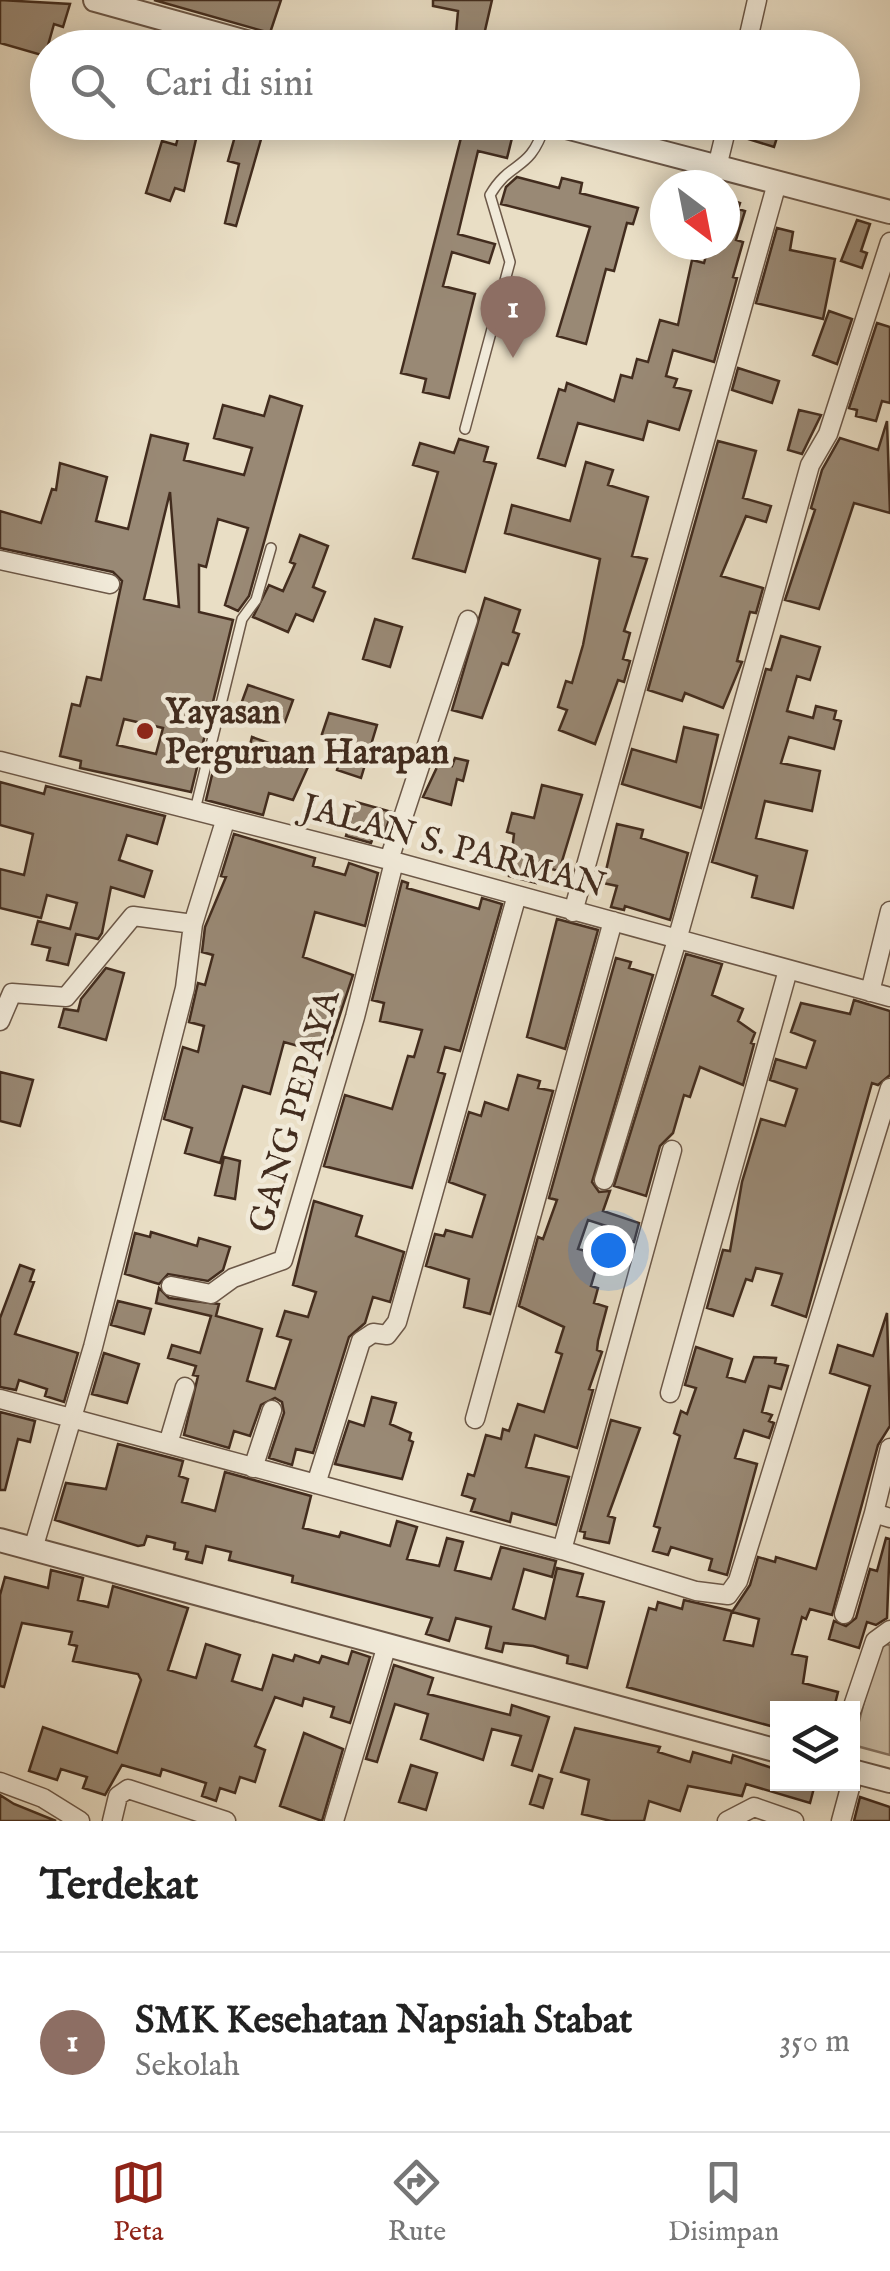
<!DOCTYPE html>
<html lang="id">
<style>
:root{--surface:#fff;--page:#f2f2f2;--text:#222;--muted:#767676;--line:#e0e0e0;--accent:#8f2418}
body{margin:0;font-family:"IM FELL English",serif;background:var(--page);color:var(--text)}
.controls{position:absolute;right:30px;bottom:30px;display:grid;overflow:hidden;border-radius:0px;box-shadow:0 5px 25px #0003}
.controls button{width:90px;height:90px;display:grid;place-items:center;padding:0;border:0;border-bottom:2px solid var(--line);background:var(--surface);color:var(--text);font:50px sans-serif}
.compass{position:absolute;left:650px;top:170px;width:90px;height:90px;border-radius:50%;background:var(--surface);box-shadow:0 5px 25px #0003;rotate:148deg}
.you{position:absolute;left:608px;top:1250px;width:35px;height:35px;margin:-25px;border:8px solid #fff;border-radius:50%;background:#1a73e8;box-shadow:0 0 0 15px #1a73e833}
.badge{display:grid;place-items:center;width:65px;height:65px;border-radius:50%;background:var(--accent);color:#fff;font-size:32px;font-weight:700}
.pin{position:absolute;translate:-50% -82px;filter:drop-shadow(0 2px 5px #0008)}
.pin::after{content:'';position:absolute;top:52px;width:35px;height:30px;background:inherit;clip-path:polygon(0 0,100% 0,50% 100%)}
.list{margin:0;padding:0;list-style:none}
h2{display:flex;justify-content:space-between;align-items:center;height:130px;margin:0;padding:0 40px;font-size:42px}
h2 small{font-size:32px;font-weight:400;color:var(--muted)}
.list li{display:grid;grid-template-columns:65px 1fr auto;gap:30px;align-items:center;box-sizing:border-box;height:180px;padding:0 40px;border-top:2px solid var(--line)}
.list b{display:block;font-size:38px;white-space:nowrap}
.list p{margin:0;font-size:32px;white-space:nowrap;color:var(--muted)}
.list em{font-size:32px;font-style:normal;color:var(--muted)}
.icon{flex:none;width:55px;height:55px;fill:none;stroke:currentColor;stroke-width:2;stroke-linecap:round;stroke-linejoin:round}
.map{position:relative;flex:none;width:890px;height:1821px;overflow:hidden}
.search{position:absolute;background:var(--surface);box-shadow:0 5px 25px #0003;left:30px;right:30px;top:30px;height:110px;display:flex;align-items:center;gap:25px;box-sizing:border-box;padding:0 35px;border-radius:55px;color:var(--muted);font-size:38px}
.sheet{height:310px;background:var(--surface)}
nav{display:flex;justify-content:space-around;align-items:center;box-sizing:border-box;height:140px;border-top:2px solid var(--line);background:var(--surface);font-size:28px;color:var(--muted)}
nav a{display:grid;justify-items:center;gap:5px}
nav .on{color:var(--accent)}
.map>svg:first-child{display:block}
</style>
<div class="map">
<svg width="890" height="1821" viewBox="0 0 890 1821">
<rect width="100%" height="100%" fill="#e9dec5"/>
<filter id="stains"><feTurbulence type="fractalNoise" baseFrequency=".002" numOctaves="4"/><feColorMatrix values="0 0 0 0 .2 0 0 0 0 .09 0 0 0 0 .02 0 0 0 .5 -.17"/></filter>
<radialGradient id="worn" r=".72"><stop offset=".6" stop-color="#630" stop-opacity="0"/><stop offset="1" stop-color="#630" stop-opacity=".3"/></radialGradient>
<!-- green -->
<path fill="#cdc0a9" stroke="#887664" stroke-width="2.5" d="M879 1642 890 1645V1755L853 1745Z"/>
<!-- building -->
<path fill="#998975" stroke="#422c1e" stroke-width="2.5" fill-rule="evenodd" d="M0 0 70 4 63 27 54 24 45 56 0 43Z
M154 0H281L270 33Z
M433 0H492L481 48 455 45 458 11 433 6Z
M81 122H122L118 137 81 129Z
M182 122H200L184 191 175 188 170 201 146 193 162 141 176 145Z
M239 122H266L236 226 225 223 239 164 228 161Z
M465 122H480L479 130 512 138 507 158 478 151 458 234 495 244 489 263 452 252 443 286 475 294 449 398 423 392 426 379 401 373Z
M753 122H782L774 147 748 139Z
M517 177 559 188 562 178 582 183 580 193 638 208 633 224 627 223 614 271 606 269 586 344 557 336 590 227 501 204 506 187Z
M725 198 740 203 738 209 745 211 736 240 743 242 733 277 737 278 714 362 673 350 666 376 677 379 674 387 691 391 679 430 648 421 643 440 578 423 565 466 538 458 559 389 565 391 567 383 614 401 621 375 632 378 637 359 648 362 660 320 678 325 692 260 704 263 709 245H725Z
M857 220 870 224 861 251 867 253 862 268 841 261Z
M777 228 793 232 790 250 835 259 823 319 756 303Z
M829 311 852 319 837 364 813 355Z
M877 323 890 327V403L882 401 876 421 856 416 857 410 849 408Z
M738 368 779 381 772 403 732 390Z
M270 396 302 406 249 596 238 611 225 605 248 528 218 519 206 567 199 565V612L233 620 191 792 80 768 81 761 60 756 72 704 80 706 87 677 101 680 122 581 113 572 0 548V511L41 523 52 489 56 490 60 463 107 477 96 521 128 529 151 435 188 444 184 460 244 475 252 448 214 438 223 405 264 416ZM170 492 179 607 144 599ZM124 719 163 728 156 754 117 745Z
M799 410 821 415 802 454 788 450Z
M887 421 890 513 854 503 819 609 785 600 815 510 811 508 822 470 840 438 878 450Z
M459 439 488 447 484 461 496 464 465 572 413 558 438 472 413 465 420 443 454 453Z
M718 441 756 451 743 498 771 506 766 522 746 516 721 576 763 588 756 613 750 612 737 661 742 662 723 708 685 693 682 701 648 690Z
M586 462 613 470 608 485 648 497 632 556 647 559 624 631 630 633 623 659 630 661 624 682 618 680 595 744 559 730 567 710 558 707 566 681 572 683 583 645 600 559 505 533 512 505 570 521Z
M300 535 328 546 313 587 325 592 313 621 296 614 288 632 253 617 269 585 283 591 295 564 290 562Z
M485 598 520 610 513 632 519 634 508 665 502 663 482 718 452 710Z
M375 619 402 627 390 667 363 659Z
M781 636 820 647 810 680 797 676 787 711 813 718 816 706 836 711 834 719 841 721 834 749 789 737 781 763 820 771 812 811 765 801 756 838 807 851 793 908 752 897 757 876 712 862 766 669 771 670Z
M248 685 293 700 285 722 240 707Z
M329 713 377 725 361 778 337 770 339 763 327 759 333 738 322 734Z
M684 727 718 735 701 808 622 784 632 749 676 762Z
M252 737 312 758 293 800 269 793 263 815 206 800 218 750 247 758Z
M455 758 468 761 463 781 457 779 451 805 423 797 439 763 452 766Z
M0 782 44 794 46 786 165 816 157 844 127 835 119 860 152 871 144 897 111 887 102 933 98 939 76 934 68 965 47 960 50 948 32 944 38 921 70 929 77 903 47 895 41 918 0 908V869L24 875 33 834 0 825Z
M542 785 582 795 559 871 540 866 536 883 509 876 514 834 507 832 512 813 534 818Z
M356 802 392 812 383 837 374 835 371 843 346 836Z
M617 824 643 830 641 838 688 853 670 920 625 906 624 910 611 907 617 886 603 883Z
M234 834 315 858 313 866 345 875 349 863 378 873 365 926 315 912 303 957 353 975 327 1054 284 1042 270 1094 243 1086 220 1163 185 1153 192 1128 164 1119 183 1047 198 1052 204 1026 189 1022 198 983 205 985 213 955 202 952 205 927 226 877 221 876Z
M402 881 408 883 407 888 479 909 482 898 502 904 460 1051 445 1047 438 1072 445 1074 412 1188 324 1166 345 1095 392 1109 408 1056 414 1057 422 1030 380 1021 384 1003 372 1000Z
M557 919 598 930 565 1049 527 1037Z
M686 954 722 964 712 995 743 1009 738 1021 755 1033 751 1043 754 1044 743 1085 700 1067 690 1097 684 1095 673 1133 660 1146 646 1196 614 1186Z
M616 958 631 962 629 968 653 975 592 1182 599 1192 610 1191 603 1211 639 1223 634 1242 620 1238 622 1231 588 1220 578 1249 600 1255 591 1286 598 1288 594 1303 607 1307 598 1341 597 1350 602 1352 589 1389 593 1390 577 1448 535 1435 526 1467 569 1477 556 1525 512 1513 510 1522 471 1511 475 1499 462 1495 468 1474 474 1476 486 1435 501 1439 503 1429 509 1431 518 1404 544 1412 562 1354 556 1352 564 1327 519 1306 538 1237 543 1239 557 1200 549 1198Z
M106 968 124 973 106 1040 59 1027 64 1009 78 1011 81 999Z
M854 1000 890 1011V1075L878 1085 872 1083 806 1317 772 1305 782 1274 756 1268 752 1281 746 1279 733 1316 707 1308 723 1250 730 1251 742 1182 761 1119 785 1126 797 1089 770 1080 776 1059 806 1068 815 1041 791 1032 801 1003 850 1014Z
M0 1072 33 1080 20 1126 0 1121Z
M518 1075 540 1081 538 1088 553 1091 490 1314 464 1307 469 1279 426 1266 435 1234 444 1236 446 1230 472 1237 485 1195 449 1182 469 1112 481 1116 485 1102 508 1110Z
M224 1157 240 1161 235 1199 215 1195Z
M314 1201 362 1216 356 1236 404 1252 390 1302 373 1297 365 1323 349 1337 313 1453 296 1449 292 1465 269 1458 284 1413 282 1402 275 1398 261 1405 250 1436 234 1431 229 1448 184 1435 198 1376 193 1375 196 1366 168 1358 172 1345 200 1353 211 1316 156 1303 159 1288 169 1298 219 1304 216 1316 262 1329 247 1381 275 1389 291 1340 277 1336 285 1311 308 1317 316 1292 293 1285Z
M151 1232 197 1246 199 1238 230 1247 223 1270 208 1281 168 1274 159 1284 125 1274 135 1233 150 1237Z
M20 1265 34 1270 30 1281 34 1282 15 1334 78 1353 64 1402 45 1396 47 1389 19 1380 16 1390 0 1387V1318Z
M118 1301 151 1309 144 1334 111 1325Z
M887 1313 890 1426 878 1445 832 1615 810 1609 806 1619 802 1617 792 1654 807 1657 803 1683 838 1692 834 1708H778V1728L627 1687 649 1608 656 1610 658 1602 682 1609 684 1600 732 1611 724 1640 753 1646 759 1619 732 1612 750 1585 758 1557 775 1562 776 1557 816 1569 870 1386 830 1373 838 1345 873 1356Z
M696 1347 732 1359 727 1377 745 1382 754 1357 776 1358 775 1363 788 1366 781 1389 769 1386 762 1412 772 1415 769 1421 774 1423 769 1438 744 1430 735 1458 757 1464 727 1575 709 1570 712 1559 671 1547 668 1555 653 1551 660 1528 654 1526 680 1436 674 1433 681 1411 687 1414 696 1388 685 1385Z
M104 1353 139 1364 127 1403 92 1394Z
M372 1397 396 1403 390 1424 411 1433 409 1440 413 1442 402 1479 335 1464 349 1421 364 1426Z
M0 1412 35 1421 30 1442 18 1439 5 1490H0Z
M611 1420 640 1428 608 1516 615 1518 609 1543 584 1538 585 1532 580 1531Z
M118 1444 183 1461 179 1476 188 1479 182 1502 215 1511 225 1472 311 1496 303 1528 339 1537 341 1532 390 1546 397 1521 417 1527 407 1559 439 1566 447 1538 463 1542 455 1570 491 1579 501 1547 556 1561 552 1577 524 1569 513 1609 545 1619 557 1568 583 1574 577 1596 604 1602 587 1668 567 1663 568 1656 533 1646 504 1643 502 1652 486 1648 491 1627 456 1618 449 1641 426 1634 432 1618 292 1582 293 1576 229 1560 231 1552 206 1546 202 1563 186 1559 188 1552 174 1549 175 1543 147 1536 144 1545 138 1546 55 1520 66 1483 106 1489Z
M886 1538 890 1539 887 1618 876 1625 867 1622 859 1648 829 1639 834 1621 846 1626 856 1618 870 1569 877 1571Z
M51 1570 83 1578 78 1600 108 1607 113 1586 188 1608 168 1670 196 1678 206 1644 240 1655 232 1681 262 1690 273 1655 293 1661 295 1655 319 1663 322 1656 348 1664 352 1651 370 1657 350 1723 331 1717 334 1707 304 1698 302 1706 275 1697 255 1746 265 1750 255 1782 240 1777 235 1793 220 1788 216 1801 202 1796 206 1783 162 1769 160 1776 122 1765 105 1795 83 1788 87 1777 61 1769 57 1780 29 1771 43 1727 117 1753 141 1680 138 1674 73 1661 77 1646 69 1644 72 1632 22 1623 4 1687 0 1686V1595L5 1577 48 1588Z
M394 1665 433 1678 428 1694 510 1715 512 1705 549 1717 532 1771 512 1765 521 1736 492 1729 483 1760 421 1739 428 1714 395 1704 377 1762 366 1759Z
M575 1728 660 1747 658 1752 690 1762 693 1752 731 1763 733 1755 778 1770V1784H815L810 1803 746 1784 742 1796 688 1786 680 1811 649 1801 644 1821H611L582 1814 589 1780 561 1772Z
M304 1733 343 1749 322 1821 280 1806Z
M411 1765 437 1773 426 1810 399 1802Z
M539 1775 552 1779 543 1808 530 1804Z
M0 1795 14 1804 56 1821H0Z
M860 1797 890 1807V1821H854Z"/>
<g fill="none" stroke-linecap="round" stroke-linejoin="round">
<defs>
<path id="service" d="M465 429 510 262 490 195C512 158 529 174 545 125
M195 810 242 619 256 600 271 548"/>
<path id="minor" d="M746 48 757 0
M717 167 728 122
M0 560 110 584
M0 761 389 860 890 997
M389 860 468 620
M573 912 777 183
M870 992 890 911
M0 1021 12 993 66 997 133 916 193 924
M604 1180 677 940 810 465 828 434 890 242
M171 1286 211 1294 233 1278 283 1260 355 1017 394 862
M670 1393 788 970
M0 1399 562 1550 696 1591 728 1595 738 1581 890 1088
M475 1419 613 921
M168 1444 185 1387
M890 1448 874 1513 890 1518
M253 1468 272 1410
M316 1484 361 1341 373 1333 387 1335 397 1322 517 895
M33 1549 93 1347 185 988 193 924 226 818
M562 1550 672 1150
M844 1614 874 1513
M852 1709 875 1641 890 1630
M0 1782 43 1798 80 1821
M112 1821 118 1796 128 1789 226 1821
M334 1821 387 1645
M727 1821 754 1807 794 1821
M841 1821 851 1784"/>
<path id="tertiary" d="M95 0 268 48
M547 122 890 212
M0 1540 778 1751
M852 1771 890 1781"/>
</defs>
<!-- service casing -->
<use href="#service" stroke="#6c5848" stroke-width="12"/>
<!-- minor casing -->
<use href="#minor" stroke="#6c5848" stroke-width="21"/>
<!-- tertiary casing -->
<use href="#tertiary" stroke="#6c5848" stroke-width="26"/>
<!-- service -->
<use href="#service" stroke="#f1ead9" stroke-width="9"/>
<!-- minor -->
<use href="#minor" stroke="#f1ead9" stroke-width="18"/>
<!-- tertiary -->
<use href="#tertiary" stroke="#f1ead9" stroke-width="22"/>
</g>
<!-- markers -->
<circle fill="#8f2418" stroke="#f1ead9" stroke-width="4" cx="145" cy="731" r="10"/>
<g text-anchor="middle" stroke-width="9" stroke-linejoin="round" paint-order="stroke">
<!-- poi labels -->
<g font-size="35" font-weight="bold" fill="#422c1e" stroke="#f1ead9" text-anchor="start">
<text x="165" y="723">Yayasan<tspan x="165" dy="40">Perguruan Harapan</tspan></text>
</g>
<!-- street labels -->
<g font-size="35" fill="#422c1e" stroke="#f1ead9">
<text transform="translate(454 845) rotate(15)" y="12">JALAN S. PARMAN</text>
<text transform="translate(293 1111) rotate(-74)" y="12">GANG PEPAYA</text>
</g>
</g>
<rect width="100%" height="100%" filter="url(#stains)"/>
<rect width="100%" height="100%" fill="url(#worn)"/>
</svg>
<div class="controls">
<button><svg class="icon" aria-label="layers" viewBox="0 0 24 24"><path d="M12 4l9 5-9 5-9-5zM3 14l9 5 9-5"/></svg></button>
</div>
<svg class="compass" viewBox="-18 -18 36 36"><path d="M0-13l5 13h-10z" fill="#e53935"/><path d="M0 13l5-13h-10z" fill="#767676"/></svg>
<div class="you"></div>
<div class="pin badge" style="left:513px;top:358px;background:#8d6e63">1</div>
<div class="search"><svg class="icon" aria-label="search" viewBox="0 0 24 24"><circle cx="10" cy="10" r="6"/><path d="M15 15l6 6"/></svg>Cari di sini</div>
</div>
<section class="sheet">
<h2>Terdekat<small></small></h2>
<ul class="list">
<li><span class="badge" style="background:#8d6e63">1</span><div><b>SMK Kesehatan Napsiah Stabat</b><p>Sekolah</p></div><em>350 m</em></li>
</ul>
</section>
<nav>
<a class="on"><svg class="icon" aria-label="map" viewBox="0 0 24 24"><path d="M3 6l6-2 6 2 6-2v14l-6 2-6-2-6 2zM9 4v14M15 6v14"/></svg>Peta</a>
<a><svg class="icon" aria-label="directions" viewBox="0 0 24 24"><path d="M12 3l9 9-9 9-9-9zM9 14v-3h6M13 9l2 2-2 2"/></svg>Rute</a>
<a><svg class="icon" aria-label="saved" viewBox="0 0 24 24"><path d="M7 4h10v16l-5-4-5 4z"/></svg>Disimpan</a>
</nav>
